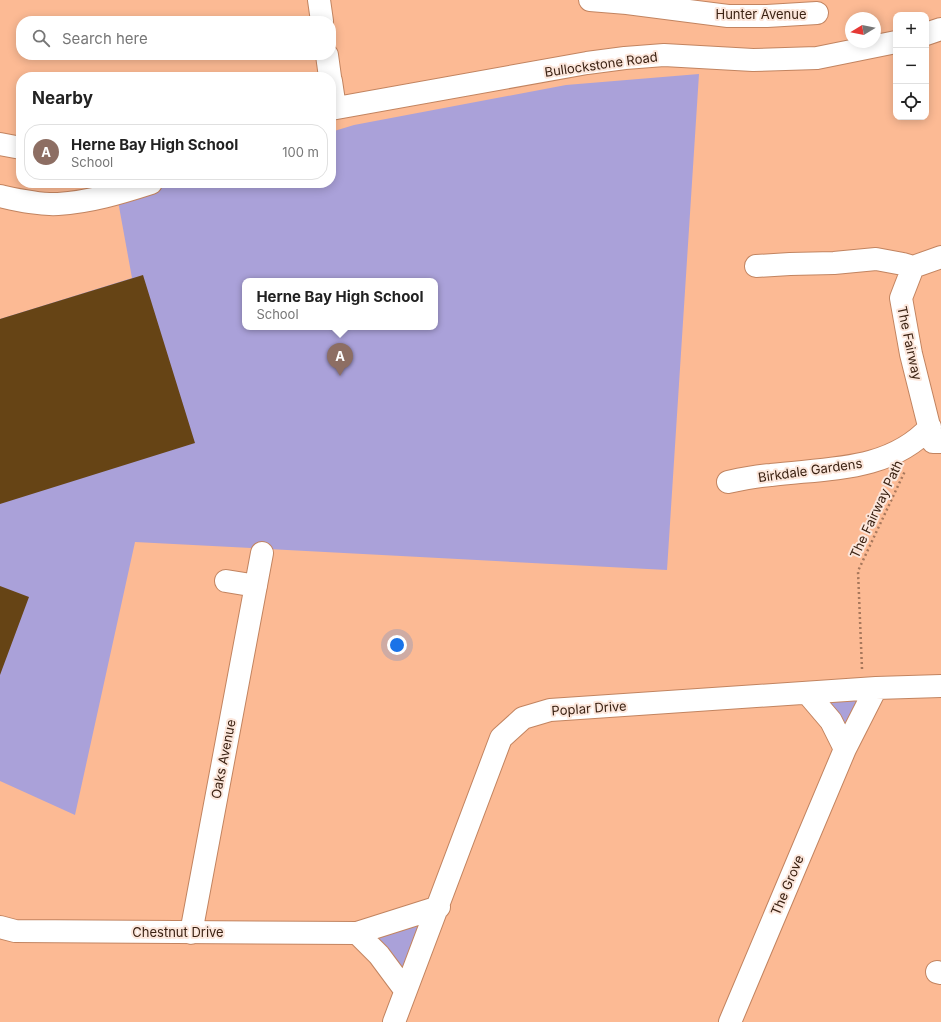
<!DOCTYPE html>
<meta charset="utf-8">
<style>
:root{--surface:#fff;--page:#f6f6f6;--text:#222;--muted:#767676;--line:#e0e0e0;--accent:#356c87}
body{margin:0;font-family:Inter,sans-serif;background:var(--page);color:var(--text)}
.controls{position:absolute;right:12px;top:12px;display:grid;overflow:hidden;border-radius:8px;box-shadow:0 2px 10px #0003}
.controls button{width:36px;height:36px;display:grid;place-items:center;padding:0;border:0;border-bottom:1px solid var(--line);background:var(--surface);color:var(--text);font:20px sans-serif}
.compass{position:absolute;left:845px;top:12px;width:36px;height:36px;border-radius:50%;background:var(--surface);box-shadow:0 2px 10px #0003;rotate:260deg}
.you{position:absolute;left:397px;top:645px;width:14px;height:14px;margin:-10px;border:3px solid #fff;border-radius:50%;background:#1a73e8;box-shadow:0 0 0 6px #1a73e833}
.badge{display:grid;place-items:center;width:26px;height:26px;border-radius:50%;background:var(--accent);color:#fff;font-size:13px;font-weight:700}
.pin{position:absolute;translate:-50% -33px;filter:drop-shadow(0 1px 2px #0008)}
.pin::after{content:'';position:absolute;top:21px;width:14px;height:12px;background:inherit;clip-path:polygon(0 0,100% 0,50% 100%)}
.popup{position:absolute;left:242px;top:278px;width:196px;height:52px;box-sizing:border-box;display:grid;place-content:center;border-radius:8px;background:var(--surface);filter:drop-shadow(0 1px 3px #0005);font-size:13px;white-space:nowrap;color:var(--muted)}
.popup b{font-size:15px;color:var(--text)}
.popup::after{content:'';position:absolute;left:50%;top:100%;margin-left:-8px;border:8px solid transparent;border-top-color:var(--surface)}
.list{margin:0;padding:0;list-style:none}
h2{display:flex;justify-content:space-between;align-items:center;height:52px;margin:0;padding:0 16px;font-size:17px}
h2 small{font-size:13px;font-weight:400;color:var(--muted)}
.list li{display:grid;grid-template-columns:26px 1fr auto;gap:12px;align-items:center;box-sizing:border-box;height:56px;margin:0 8px 8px;padding:0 8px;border:1px solid var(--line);border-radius:16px}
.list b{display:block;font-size:15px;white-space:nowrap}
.list p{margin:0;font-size:13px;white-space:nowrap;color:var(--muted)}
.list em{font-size:13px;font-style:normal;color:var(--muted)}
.icon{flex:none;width:22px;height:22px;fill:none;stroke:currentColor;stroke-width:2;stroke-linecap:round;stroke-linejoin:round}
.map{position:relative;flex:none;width:941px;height:1022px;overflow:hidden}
.search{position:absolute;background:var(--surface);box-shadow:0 2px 10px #0003;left:16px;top:16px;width:320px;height:44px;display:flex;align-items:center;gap:10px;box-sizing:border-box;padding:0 14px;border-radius:16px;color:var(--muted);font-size:15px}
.panel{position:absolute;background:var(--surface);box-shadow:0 2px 10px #0003;left:16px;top:72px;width:320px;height:116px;border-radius:16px}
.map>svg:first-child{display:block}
</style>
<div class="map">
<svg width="941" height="1022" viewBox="0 0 941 1022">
<rect width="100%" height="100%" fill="#fcba94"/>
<!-- green -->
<path fill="#aaa1d9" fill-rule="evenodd" d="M699 74 667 570 135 542 75 815 0 781V319L132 278 118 201 173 183H331V132L354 125 566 85ZM245 281H435V327H245Z
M876 688 845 749 808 694Z
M439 907 405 990 357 933Z"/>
<!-- building -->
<path fill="#664415" d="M143 275 195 443 0 504V319Z
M0 586 29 597 0 675Z"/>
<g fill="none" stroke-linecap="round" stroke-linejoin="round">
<defs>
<path id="minor" d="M319 0 322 21
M590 0 627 3 728 16H767L817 13
M926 34 941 29
M327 55 330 77
M331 81 335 108
M331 109 587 63 625 58 664 55 753 60 817 58 896 42
M0 144 21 148
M0 196C18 200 39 205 58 204 90 202 120 193 151 183
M941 257 913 267 901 298 911 354 933 442H941
M756 266 790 264 834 263 876 259 903 264 913 267
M728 482C742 479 756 476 771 475 826 468 889 472 930 427
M226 581 256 586
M808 694 831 721 845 749
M0 927 15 931 357 933 439 907
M191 933 262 553
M357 933 379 955 405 990
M937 972 941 973
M394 1022 501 738 523 718 550 710 876 688 941 686
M730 1022 845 749 876 688"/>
</defs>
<!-- minor casing -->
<use href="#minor" stroke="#c28460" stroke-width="24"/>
<!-- path -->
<path stroke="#a7775b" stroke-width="2.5" stroke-dasharray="2 3" stroke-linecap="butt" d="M862 669 858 571 905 471"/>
<!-- minor -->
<use href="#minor" stroke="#fff" stroke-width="22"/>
</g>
<g text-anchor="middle" stroke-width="4" stroke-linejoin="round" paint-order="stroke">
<!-- street labels -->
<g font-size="13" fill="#3b2213" stroke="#fce7dc">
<text x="761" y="19">Hunter Avenue</text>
<text transform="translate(601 64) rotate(-8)" y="5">Bullockstone Road</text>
<text transform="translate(910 343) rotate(78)" y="5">The Fairway</text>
<text transform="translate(810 470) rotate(-8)" y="5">Birkdale Gardens</text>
<text transform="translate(876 509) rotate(-65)" y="5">The Fairway Path</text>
<text transform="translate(589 708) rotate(-4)" y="5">Poplar Drive</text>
<text transform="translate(223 759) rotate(-79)" y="5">Oaks Avenue</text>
<text transform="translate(787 885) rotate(-67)" y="5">The Grove</text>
<text x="178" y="937">Chestnut Drive</text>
</g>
</g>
</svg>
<div class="controls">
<button>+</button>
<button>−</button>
<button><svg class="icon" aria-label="locate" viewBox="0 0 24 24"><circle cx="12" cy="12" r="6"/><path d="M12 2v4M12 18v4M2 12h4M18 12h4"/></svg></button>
</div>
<svg class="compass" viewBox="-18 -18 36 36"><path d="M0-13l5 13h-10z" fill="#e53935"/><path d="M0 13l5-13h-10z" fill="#767676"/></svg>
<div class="you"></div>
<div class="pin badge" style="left:340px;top:376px;background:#8d6e63">A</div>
<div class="popup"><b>Herne Bay High School</b>School</div>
<div class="search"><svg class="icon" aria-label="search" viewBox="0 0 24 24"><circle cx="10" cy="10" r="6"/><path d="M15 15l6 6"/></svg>Search here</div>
<section class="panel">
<h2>Nearby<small></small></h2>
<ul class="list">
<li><span class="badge" style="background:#8d6e63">A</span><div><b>Herne Bay High School</b><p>School</p></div><em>100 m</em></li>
</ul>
</section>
</div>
